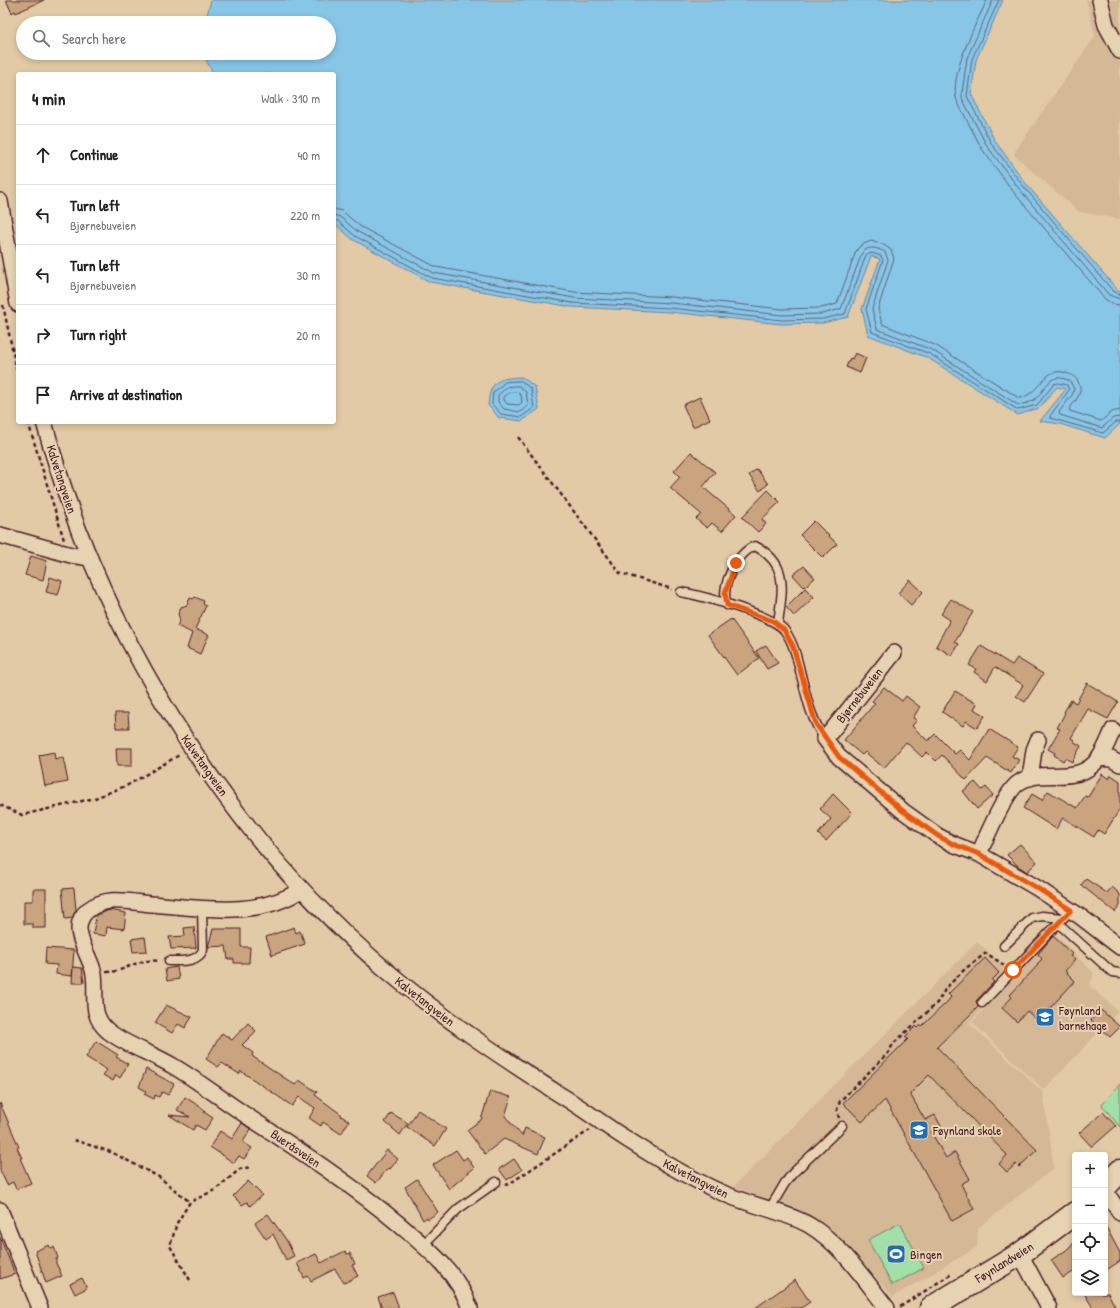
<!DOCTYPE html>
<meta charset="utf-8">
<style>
:root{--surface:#fff;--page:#f6f6f6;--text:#222;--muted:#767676;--line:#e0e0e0}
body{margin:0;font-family:"Patrick Hand",sans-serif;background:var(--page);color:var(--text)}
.controls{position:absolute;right:12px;bottom:12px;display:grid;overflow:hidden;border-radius:4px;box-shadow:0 2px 6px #0003}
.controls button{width:36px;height:36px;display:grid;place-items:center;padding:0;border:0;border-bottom:1px solid var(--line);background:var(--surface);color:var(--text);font:20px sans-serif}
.stop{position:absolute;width:12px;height:12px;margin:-9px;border:3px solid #ea580c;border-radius:50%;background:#fff}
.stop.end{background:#ea580c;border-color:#fff;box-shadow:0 1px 4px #0008}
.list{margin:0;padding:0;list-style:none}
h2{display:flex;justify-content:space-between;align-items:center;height:52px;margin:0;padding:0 16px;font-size:17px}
h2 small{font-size:13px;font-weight:400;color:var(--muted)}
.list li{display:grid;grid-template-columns:26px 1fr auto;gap:12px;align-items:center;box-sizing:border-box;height:60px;padding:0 16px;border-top:1px solid var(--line)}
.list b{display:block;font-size:15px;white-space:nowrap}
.list p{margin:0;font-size:13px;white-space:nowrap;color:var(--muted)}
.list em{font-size:13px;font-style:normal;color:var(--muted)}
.icon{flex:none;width:22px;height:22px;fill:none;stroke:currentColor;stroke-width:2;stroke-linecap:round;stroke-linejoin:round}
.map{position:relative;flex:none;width:1120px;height:1308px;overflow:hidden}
.search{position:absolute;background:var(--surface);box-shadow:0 2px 6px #0003;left:16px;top:16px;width:320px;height:44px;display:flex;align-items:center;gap:10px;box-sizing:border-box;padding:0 14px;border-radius:22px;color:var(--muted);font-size:15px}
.panel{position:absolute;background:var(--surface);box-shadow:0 2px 6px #0003;left:16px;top:72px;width:320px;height:352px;border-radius:4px}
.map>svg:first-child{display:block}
</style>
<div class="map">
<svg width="1120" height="1308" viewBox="0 0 1120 1308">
<rect width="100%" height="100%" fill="#e3caa6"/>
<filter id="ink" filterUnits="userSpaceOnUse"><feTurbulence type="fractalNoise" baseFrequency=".025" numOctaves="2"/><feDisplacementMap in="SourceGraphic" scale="8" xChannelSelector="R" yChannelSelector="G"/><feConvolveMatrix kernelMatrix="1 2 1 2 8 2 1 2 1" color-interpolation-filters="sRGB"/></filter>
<g filter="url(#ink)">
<!-- built -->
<path fill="#d5b996" d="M1086 0H1120V219L1079 212 1013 154 1095 36Z
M1054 934 1094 973 1090 986 1118 1011 1044 1090 972 1022Z
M977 942 1014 975 969 1023 1043 1092 1054 1168 978 1228 977 1247 893 1297 841 1237 804 1212 733 1187Z"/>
<!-- green -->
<path fill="#a1e0a8" stroke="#76806a" d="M1120 1084V1127L1102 1105Z
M900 1223 924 1268 892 1285 868 1240Z"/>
<!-- water -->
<path fill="#87c6e7" stroke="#6f839c" d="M211 0H1003L976 60 971 94 995 141 1027 185 1116 288 1120 291V424L1105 438 1060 424 1040 421 1066 389 1057 387 1039 408 1018 415 928 358 868 335 862 309 880 259 871 256 848 317 823 323 781 324 670 312 572 307 430 282 352 239 334 223V74H213L203 53H329V23H205Z
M522 377 535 387 539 409 522 421 499 418 488 405C490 379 500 378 522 377Z"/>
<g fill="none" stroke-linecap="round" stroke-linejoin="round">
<!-- shore -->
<path stroke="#626276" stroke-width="1" d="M987 0C976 24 948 76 957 101L982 149 1015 194 1105 299 1112 304 1120 305
M993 0 967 58 962 93V98L987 146 1020 190 1109 295 1120 299
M999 0 972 59 967 96 991 143 1024 187 1113 291 1120 294
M334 209 342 211 361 227 436 267 574 292 671 297 782 309 821 308 837 304 856 251 861 245 871 241 884 245 891 250 894 258 878 309 882 324 935 345 1019 398C1042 395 1043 361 1071 375 1076 377 1079 382 1080 387 1081 396 1074 402 1069 409L1070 411 1101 421 1112 412 1120 410
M334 215 340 217 358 232 434 273 574 298 671 303 782 315 822 314 841 309 862 253C868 245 877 248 885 252L888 260 872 309 877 329 932 350 1018 405C1023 404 1030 403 1034 400 1047 390 1048 370 1070 381L1074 389 1072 395 1059 412 1060 415 1102 428 1113 418 1120 417
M334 220 338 221 355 236 432 278 573 303 670 308 782 320 823 319 845 314 866 255 872 253 881 256 883 260 866 309 872 332 930 354 1018 410 1037 405 1054 384 1058 383 1067 385 1069 390 1050 416V418L1103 433 1116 422H1120
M521 381 531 389 534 408 521 417 501 414 492 404 493 393 505 382Z
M519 386 526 392 528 406 520 412 504 409 498 402V395L507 387Z
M517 392 521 395 522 402 519 405 507 404 504 400V397L509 393Z"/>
</g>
<!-- building -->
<path fill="#c9a47f" stroke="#4a1f2b" d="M6 0H44L16 13 15 11 12 13Z
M855 353 866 358 860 373 846 367 850 358 852 359Z
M700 397 710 419 693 427 683 405Z
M691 452 715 472 703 487 736 515 722 531 712 523 707 528 696 519 701 514 670 488 680 477 674 471Z
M757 469 768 484 760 491 749 475Z
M768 490 780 502 762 519 766 524 758 532 742 517Z
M814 521 837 544 823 558 800 535Z
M31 556 47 561 43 580 25 575Z
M804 566 815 578 804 587 793 575Z
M50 577 62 581 58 595 46 592Z
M910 580 923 592 911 605 898 593Z
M805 588 814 597 794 616 786 607Z
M195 597 204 601 203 604 206 606 195 629 209 635 200 654 187 648 192 633 177 626 180 620 178 614 181 607 187 605 190 598 193 599Z
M951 599 973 612 955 642 959 644 952 656 936 646 950 620 941 614Z
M731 619 759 658 737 675 708 635Z
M766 645 778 663 767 669 756 651Z
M981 646 1012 665 1017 658 1043 674 1025 702 1016 696 1023 685 995 667 987 681 974 672 976 669 969 665Z
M1087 683 1118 702 1108 719 1088 709 1071 738 1074 740 1073 741 1081 746 1072 762 1065 758 1063 761 1054 755 1055 753 1048 749 1060 729 1057 728 1065 713 1064 712 1071 700 1076 703Z
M884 687 902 701 906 696 920 707 913 718 917 720 912 726 928 741 935 734 955 754 960 750 970 760 989 729 1018 747 1012 756 1019 760 1011 773 987 758 966 780 942 755 936 761 927 752 922 757 906 742 884 768 865 752 862 755 844 740 875 703 872 701Z
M955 691 977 704 974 709 985 716 977 728 966 721 963 726 942 712Z
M115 713H128L129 728H116Z
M116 748H132V766H117Z
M54 752 55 759 63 757 68 782 45 786 39 755Z
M1102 774 1109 779 1111 775 1120 781V809L1104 834 1098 830 1094 837 1063 818 1056 829 1023 808 1032 794 1042 800 1048 791 1077 808 1085 796 1088 797Z
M975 782 982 790 986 787 993 795 977 809 963 791Z
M833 794 852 813 826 841 818 834 831 819 820 809Z
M1020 844 1037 862 1027 872 1018 866 1007 855Z
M1086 879 1107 893 1112 887 1120 894V906L1115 912 1081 885Z
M74 888 76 910 72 918 65 919 62 889Z
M33 889H46V928H33V924H24V901H33Z
M109 910 126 913 124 929 107 927 106 936 93 934 96 916Z
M194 927 196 948 171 949 169 937 185 936 184 928Z
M294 927 296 933 300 931 305 944 272 955 266 937Z
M213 929H241V947H250L249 963H234V959H228L226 946 208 947Z
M1053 936 1072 954 1070 956 1075 960 1065 971 1075 981 1038 1021 1027 1011 1017 1022 1002 1008 1012 997 1010 995 1038 965 1037 964 1042 959 1038 954Z
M145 937 147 951 133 952 131 939Z
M46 948 74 950 72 976 56 974 57 965 45 964Z
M985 958 999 973 992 980 994 982 976 1001 978 1007 937 1047 1037 1150 1019 1167 1016 1164 1007 1172 999 1164 1007 1155 929 1075 910 1094 925 1120 935 1115 941 1126 931 1132 946 1158 955 1152 970 1179 961 1184 974 1209 952 1221 885 1100 862 1122 843 1103 908 1039 905 1037 916 1026 918 1028 921 1025 922 1026 948 1001 951 997 948 994Z
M73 967 82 968 84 983H72Z
M177 967 179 979 167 981 165 969Z
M166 1005 192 1017 185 1028 178 1024 172 1033 155 1023Z
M1101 1010 1120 1027 1110 1037 1091 1020Z
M248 1023 256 1031 242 1045 253 1053 252 1056 295 1085 299 1080 317 1092 315 1095 342 1115 341 1116 349 1121 341 1134 323 1122 321 1126 309 1118 315 1108 299 1097 292 1106 241 1071 239 1074 222 1063 218 1067 206 1059 222 1033 232 1040Z
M96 1041 118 1055 116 1057 128 1064 120 1078 116 1075 113 1081 103 1075 107 1070 86 1057Z
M146 1069 174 1084 168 1095 162 1092 159 1097 155 1095 154 1099 144 1094 146 1091 139 1087Z
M490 1091 511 1097 505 1116 522 1136 525 1128 545 1137 538 1154 504 1139 485 1154 467 1130 481 1120Z
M185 1097 205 1110 204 1112 213 1118 205 1130 196 1125 193 1130 169 1115 190 1117 177 1110Z
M0 1103 19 1147 17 1148 22 1158H20L31 1183 16 1189 13 1182 7 1185 0 1170Z
M418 1110 446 1129 435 1146 407 1127Z
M1103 1112 1116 1126 1092 1147 1079 1133Z
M391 1113 408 1123 400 1135 385 1122Z
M242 1123 251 1129 243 1142 252 1148 244 1159 239 1156 234 1163 210 1147 220 1131 232 1139Z
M387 1150 398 1159 390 1169 388 1168 376 1183 367 1176Z
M456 1150 463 1160 467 1157 474 1168 449 1189 433 1165Z
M514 1159 522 1170 507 1180 499 1169Z
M417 1179 438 1212 428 1219 427 1217 423 1220 405 1187Z
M248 1181 262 1195 250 1206 247 1202 242 1205 233 1196Z
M268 1214 287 1241 294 1256 286 1260 273 1234 266 1239 255 1223Z
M1105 1225 1120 1253V1261L1105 1271Z
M0 1237 15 1274 0 1279Z
M1075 1242V1271L1063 1278 1051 1260 1065 1251Z
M49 1245 50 1248 54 1247 58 1258 56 1259V1263L62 1276 46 1283 35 1251Z
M345 1251 347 1254 350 1253 355 1264 352 1265 358 1276 344 1283 335 1269 311 1281 308 1276 304 1278 297 1263 316 1254 321 1263Z
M82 1278 87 1288 75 1294 70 1284Z
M795 1280 810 1302 801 1308H755Z
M393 1292 399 1308H382L378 1297Z
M1084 1293H1108L1116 1308H1093Z"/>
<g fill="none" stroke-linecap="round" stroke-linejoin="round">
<defs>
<path id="service" d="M681 592C702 596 774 615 785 631 795 645 798 663 802 679 807 700 812 721 825 739
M727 605C719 587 737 552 755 546 790 564 782 591 778 623
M1058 923 1112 972 1120 973
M1004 946 1032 918 1042 916 1063 918
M169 961C181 961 197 963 203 950L202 908
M982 1003 1071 910
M769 1210 785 1183 793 1173 842 1126
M423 1245 458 1209 496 1182"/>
<path id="minor" d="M1100 0 1106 25 1120 51
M0 201 18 304
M44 422C57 469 72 516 91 561 156 714 259 862 386 970 441 1017 501 1057 562 1096 584 1109 604 1125 625 1138 658 1159 690 1179 725 1194 752 1206 784 1211 809 1225 841 1244 864 1279 887 1308
M0 535 71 555 90 558
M894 653 825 739 839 757 903 811 938 836 953 844 979 854 1037 888 1081 917 1120 947
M1099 758 1111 759 1120 764
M1030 778 1034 750 1038 740
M979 854C986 838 1004 795 1017 784 1040 765 1077 789 1099 758 1105 750 1109 739 1113 730
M302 889C259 919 201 908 151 904 130 902 107 895 88 910 66 928 91 955 94 974 97 995 89 1015 108 1031 127 1046 152 1053 173 1066 197 1080 220 1098 244 1114 297 1149 350 1183 400 1225 428 1249 457 1272 470 1308
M1105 1191 1120 1213
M0 1210 40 1308
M1020 1254 1049 1308"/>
<path id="secondary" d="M1105 1187 1120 1171
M931 1308 1020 1254 1075 1213"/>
</defs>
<!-- service casing -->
<use href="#service" stroke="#4a1f2b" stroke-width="11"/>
<!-- minor casing -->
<use href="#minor" stroke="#4a1f2b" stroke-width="18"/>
<!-- secondary casing -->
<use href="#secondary" stroke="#4a1f2b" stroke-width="25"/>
<!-- path -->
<path stroke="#4a1f2b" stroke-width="2.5" stroke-dasharray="4 3" stroke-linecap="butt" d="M3 305 18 377
M28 422 64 540
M518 437 620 573 672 589
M0 805 22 815 95 798 128 785 181 754
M106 972C128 972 134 958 160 961
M839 1118 837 1110 840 1101 889 1052 893 1044 937 1003 946 988 965 969 986 953 1004 965
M74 1140 111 1152 159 1177 190 1202
M505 1185 509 1184 590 1130
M190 1280 170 1246 177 1223 190 1202 215 1190 240 1169 250 1167
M900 1307 953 1273"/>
<!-- service -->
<use href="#service" stroke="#e7d3b2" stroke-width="8"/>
<!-- minor -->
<use href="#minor" stroke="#e7d3b2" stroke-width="15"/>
<!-- secondary -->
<use href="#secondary" stroke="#e7d3b2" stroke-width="22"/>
</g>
</g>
<g fill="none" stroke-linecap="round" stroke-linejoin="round" filter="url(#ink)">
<!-- route -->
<path stroke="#ea580c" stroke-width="5" d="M736 563 725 593 727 605 773 621 784 630 793 646 816 724 839 757 903 811 938 836 953 844 979 854 1037 888 1071 910 1013 970"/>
</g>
<!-- icons -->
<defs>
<symbol id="school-square" viewBox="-11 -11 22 22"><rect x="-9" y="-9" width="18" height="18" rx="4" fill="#1f6fb2" stroke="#e7d3b2"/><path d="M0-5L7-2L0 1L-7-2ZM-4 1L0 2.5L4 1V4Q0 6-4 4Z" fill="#fff"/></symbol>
<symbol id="stadium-square" viewBox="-11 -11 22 22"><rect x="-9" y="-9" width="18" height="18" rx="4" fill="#1f6fb2" stroke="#e7d3b2"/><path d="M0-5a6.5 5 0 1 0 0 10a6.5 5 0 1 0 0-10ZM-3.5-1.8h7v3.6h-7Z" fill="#fff"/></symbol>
</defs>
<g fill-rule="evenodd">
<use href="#school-square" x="1034" y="1006" width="22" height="22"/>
<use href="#school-square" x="908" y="1119" width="22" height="22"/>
<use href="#stadium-square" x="885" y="1243" width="22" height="22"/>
</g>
<g text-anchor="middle" stroke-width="4" stroke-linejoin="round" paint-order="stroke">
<!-- street labels -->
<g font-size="13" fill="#4a1f2b" stroke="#e7d3b2">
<text transform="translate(62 479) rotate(72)" y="5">Kalvetangveien</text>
<text transform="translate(859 695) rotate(-52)" y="5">Bjørnebuveien</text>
<text transform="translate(205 765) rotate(55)" y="5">Kalvetangveien</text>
<text transform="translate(425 1001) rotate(38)" y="5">Kalvetangveien</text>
<text transform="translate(296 1148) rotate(34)" y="5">Bueråsveien</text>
<text transform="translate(696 1178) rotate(27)" y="5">Kalvetangveien</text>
<text transform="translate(1004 1262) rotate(-32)" y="5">Føynlandveien</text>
</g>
<!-- poi labels -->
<g font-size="13" fill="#4a1f2b" stroke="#e7d3b2" text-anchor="start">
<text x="1059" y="1015">Føynland<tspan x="1059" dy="15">barnehage</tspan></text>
<text x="933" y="1135">Føynland skole</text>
<text x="910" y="1259">Bingen</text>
</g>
</g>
</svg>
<div class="controls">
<button>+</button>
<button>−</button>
<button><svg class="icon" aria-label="locate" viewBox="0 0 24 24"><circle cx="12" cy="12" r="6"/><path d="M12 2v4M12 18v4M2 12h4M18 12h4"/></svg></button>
<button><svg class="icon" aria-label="layers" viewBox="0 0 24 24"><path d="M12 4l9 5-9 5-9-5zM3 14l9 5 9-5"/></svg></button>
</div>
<div class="stop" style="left:1013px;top:970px"></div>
<div class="stop end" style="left:736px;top:563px"></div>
<div class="search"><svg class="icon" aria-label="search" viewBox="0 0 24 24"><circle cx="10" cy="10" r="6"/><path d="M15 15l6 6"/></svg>Search here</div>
<section class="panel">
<h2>4 min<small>Walk · 310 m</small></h2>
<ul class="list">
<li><svg class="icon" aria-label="ahead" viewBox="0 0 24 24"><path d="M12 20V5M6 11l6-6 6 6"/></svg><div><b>Continue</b></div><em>40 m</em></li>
<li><svg class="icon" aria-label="left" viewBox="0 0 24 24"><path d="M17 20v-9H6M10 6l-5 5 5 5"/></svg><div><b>Turn left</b><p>Bjørnebuveien</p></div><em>220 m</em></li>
<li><svg class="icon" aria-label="left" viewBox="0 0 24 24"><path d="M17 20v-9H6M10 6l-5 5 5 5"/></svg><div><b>Turn left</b><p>Bjørnebuveien</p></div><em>30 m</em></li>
<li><svg class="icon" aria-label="right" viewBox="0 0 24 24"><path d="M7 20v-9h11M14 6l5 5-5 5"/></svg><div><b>Turn right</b></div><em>20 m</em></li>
<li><svg class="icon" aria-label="arrive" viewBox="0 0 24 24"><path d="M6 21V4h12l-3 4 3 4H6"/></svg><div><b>Arrive at destination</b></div></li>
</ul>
</section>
</div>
